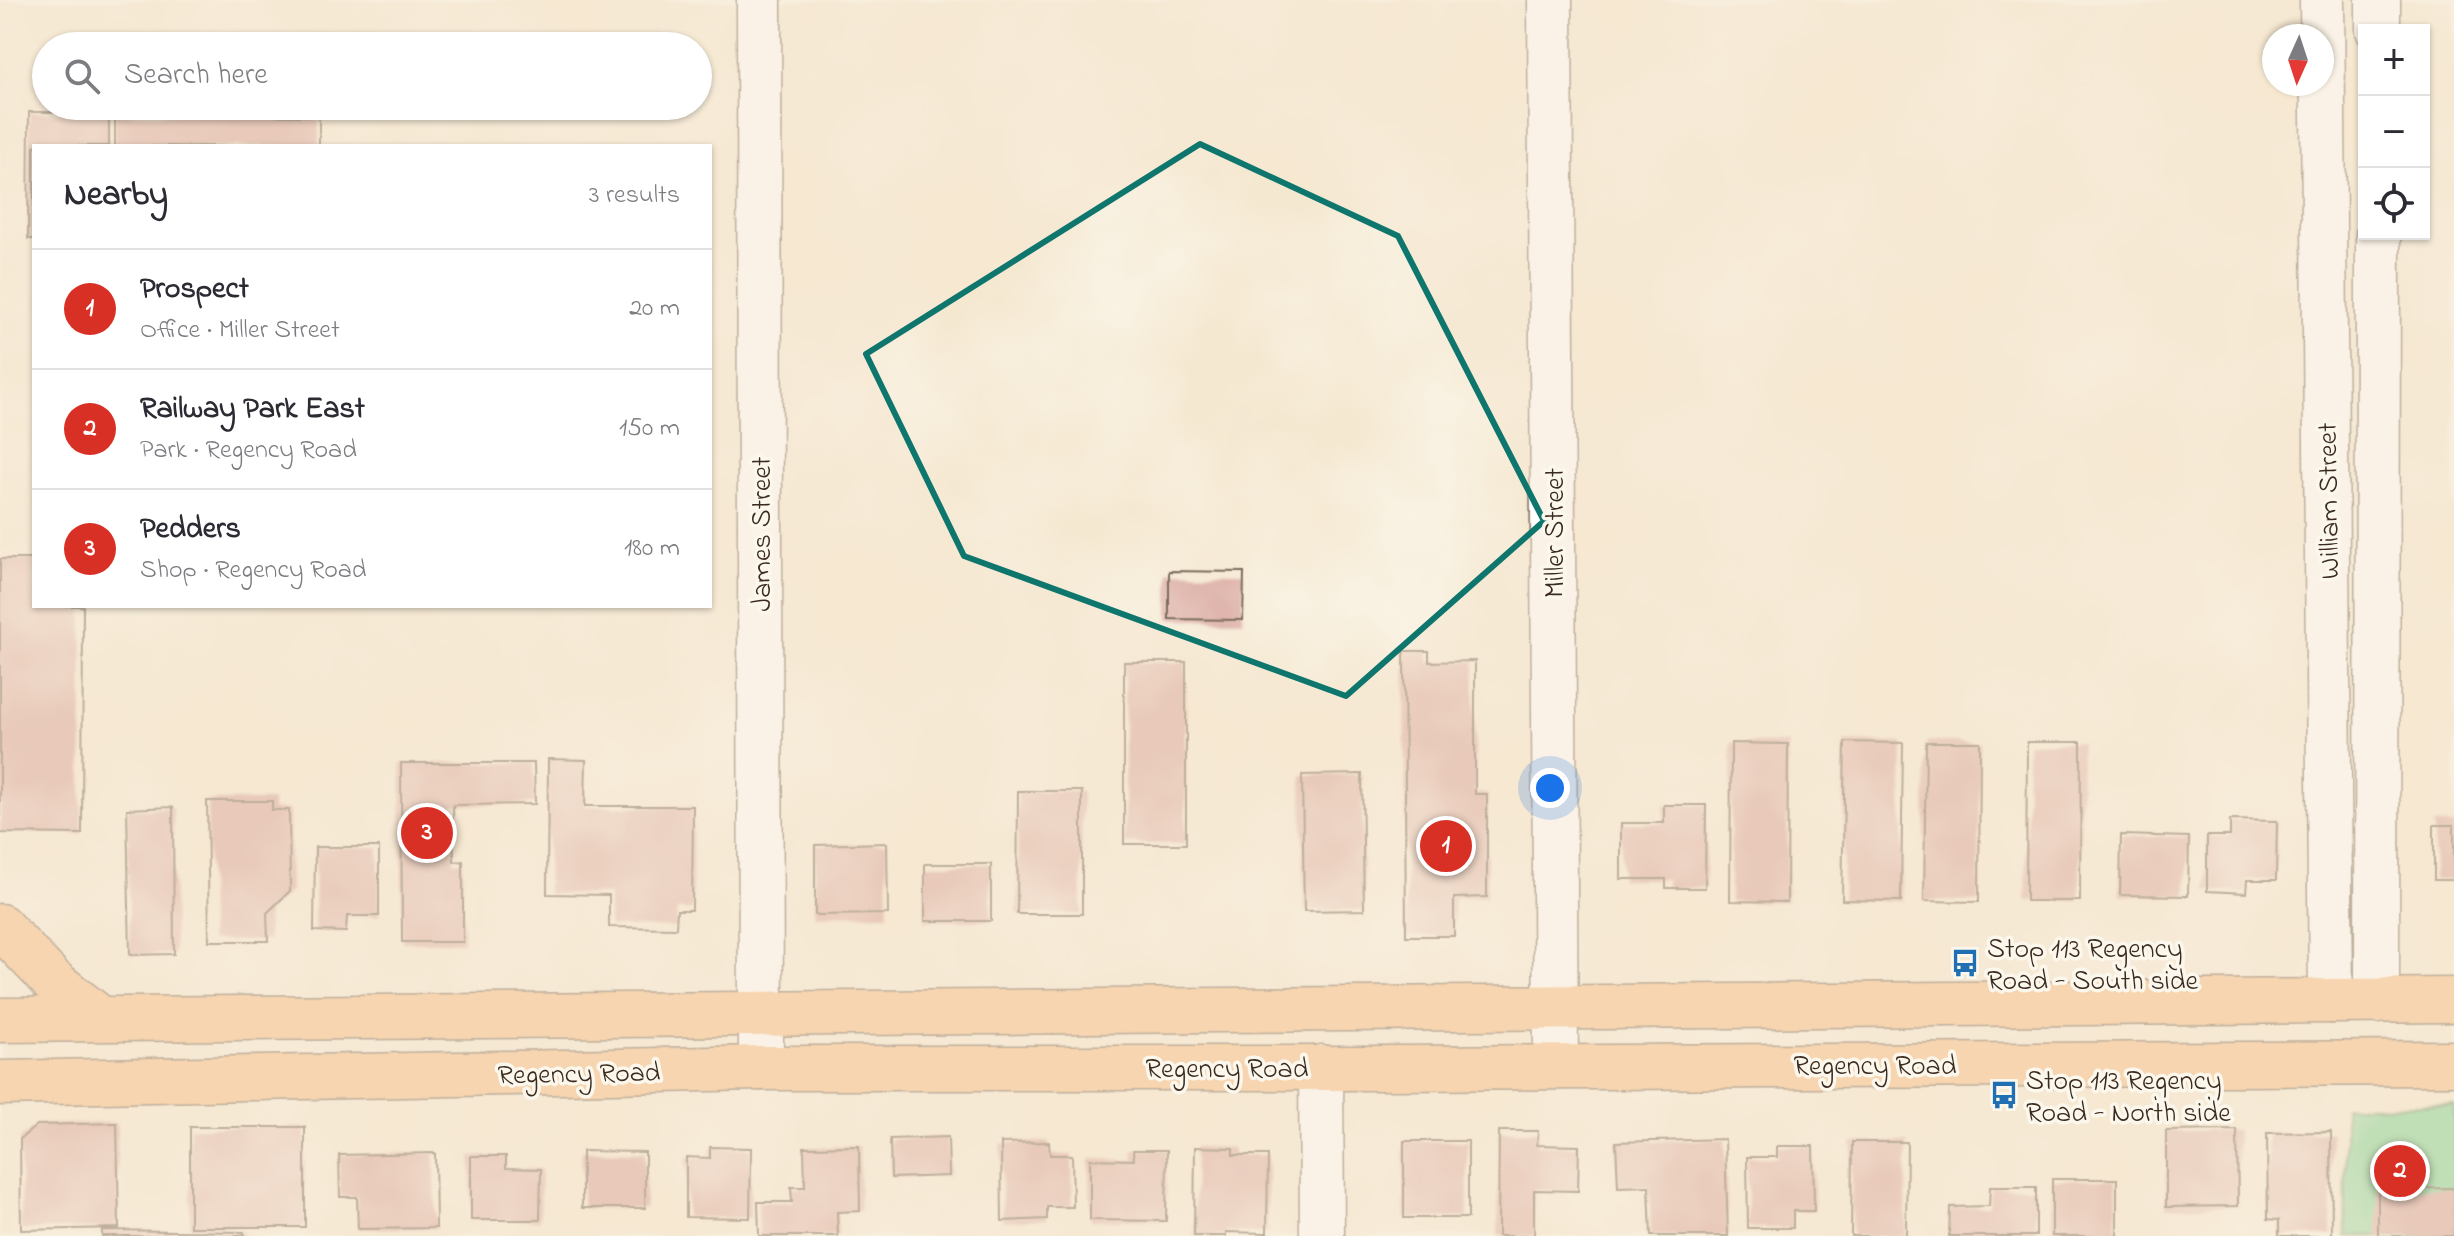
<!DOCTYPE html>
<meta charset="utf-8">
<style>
:root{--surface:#fff;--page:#f2f2f3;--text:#2b2b33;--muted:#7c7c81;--line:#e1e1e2;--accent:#d93025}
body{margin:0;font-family:"Indie Flower",sans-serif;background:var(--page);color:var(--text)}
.controls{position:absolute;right:24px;top:24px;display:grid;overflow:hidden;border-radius:0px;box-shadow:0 2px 6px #0004}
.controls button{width:72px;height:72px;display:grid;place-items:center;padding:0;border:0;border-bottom:2px solid var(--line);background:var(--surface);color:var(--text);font:40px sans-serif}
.compass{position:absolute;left:2262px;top:24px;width:72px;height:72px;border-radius:50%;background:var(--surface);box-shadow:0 2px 6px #0004;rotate:183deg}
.you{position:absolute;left:1550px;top:788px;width:28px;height:28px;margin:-20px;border:6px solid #fff;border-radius:50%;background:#1a73e8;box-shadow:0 0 0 12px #1a73e833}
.badge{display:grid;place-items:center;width:52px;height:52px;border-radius:50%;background:var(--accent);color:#fff;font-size:26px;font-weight:700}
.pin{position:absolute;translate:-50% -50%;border:4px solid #fff;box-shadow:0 2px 8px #0006}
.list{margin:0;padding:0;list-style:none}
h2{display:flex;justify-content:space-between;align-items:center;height:104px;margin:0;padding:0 32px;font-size:34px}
h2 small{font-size:26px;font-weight:400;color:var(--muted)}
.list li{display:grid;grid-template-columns:52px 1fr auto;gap:24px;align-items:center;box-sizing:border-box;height:120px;padding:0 32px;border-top:2px solid var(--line)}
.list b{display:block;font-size:30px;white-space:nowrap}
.list p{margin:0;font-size:26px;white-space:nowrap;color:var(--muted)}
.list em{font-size:26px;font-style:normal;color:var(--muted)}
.icon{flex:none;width:44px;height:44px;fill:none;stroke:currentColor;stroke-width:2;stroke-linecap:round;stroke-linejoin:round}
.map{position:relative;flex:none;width:2454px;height:1236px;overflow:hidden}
.search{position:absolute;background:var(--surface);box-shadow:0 2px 6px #0004;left:32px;top:32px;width:680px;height:88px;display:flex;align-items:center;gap:20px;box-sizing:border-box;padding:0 28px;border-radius:44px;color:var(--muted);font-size:30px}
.panel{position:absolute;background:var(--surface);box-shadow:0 2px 6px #0004;left:32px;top:144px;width:680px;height:464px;border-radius:0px}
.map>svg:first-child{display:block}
</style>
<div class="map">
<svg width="2454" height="1236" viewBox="0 0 2454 1236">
<rect width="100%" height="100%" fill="#fbf7ec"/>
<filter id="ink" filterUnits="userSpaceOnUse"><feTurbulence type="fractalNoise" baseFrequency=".0125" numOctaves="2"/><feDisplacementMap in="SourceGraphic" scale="16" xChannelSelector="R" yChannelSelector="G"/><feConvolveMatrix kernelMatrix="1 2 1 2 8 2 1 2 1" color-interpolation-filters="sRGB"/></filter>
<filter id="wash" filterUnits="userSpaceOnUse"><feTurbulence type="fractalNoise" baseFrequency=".006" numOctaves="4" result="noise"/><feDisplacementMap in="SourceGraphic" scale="32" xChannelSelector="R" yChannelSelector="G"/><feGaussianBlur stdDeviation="1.8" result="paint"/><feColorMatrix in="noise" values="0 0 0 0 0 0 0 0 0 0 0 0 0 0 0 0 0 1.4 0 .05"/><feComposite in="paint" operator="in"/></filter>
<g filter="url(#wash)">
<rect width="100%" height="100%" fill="#f5e8d1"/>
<!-- green -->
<path fill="#80d497" stroke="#5e7f5a" stroke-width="2" d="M2454 1105V1236H2346L2345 1106Z"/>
<g id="blocks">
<!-- building -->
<path fill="#d8a59d" d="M60 106H109V146H34V239H28L29 112H60Z
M115 114 319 116V146H115Z
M0 559H34V606H83L82 834 0 833Z
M1169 571 1244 572 1243 620 1169 619Z
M1404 651H1429V662L1475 661V794H1487V897L1454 898V936H1406Z
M1124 662H1186V844H1124Z
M1845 742 1903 743 1901 901 1842 900Z
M1926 742H1980L1979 902 1924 901Z
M2027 742H2081L2080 901H2026Z
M1731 743 1788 744 1787 902 1730 901Z
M548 759 586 760 585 806H693L692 910H677L676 928 609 927V895L547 894Z
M401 763H534L535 804 453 805 454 862 463 861V942H402Z
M1362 774 1364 910 1304 911 1302 775Z
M1018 791H1082V914H1017Z
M207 801H272V810H289L290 891 267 913 268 941H209Z
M1664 805H1706L1705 888H1666V879H1621V823H1664Z
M173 807 174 954 130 955 127 809Z
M2230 820 2277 821 2276 880H2247L2246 893 2207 891V836H2230Z
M2434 825H2454V880H2434Z
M2121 835 2189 837 2188 896 2120 895Z
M887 843 888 914 815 915V845Z
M315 847H379V916H347L346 932 314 931Z
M925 864H991V921H925Z
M117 1123 119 1228 21 1230 20 1139 37 1125Z
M190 1127H305V1227H190Z
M2237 1130 2238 1206 2166 1207V1131Z
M1499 1131H1538L1537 1145 1579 1146 1578 1191 1534 1190V1236H1498Z
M2331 1132 2332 1236H2279V1220L2268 1219 2267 1133Z
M948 1137 949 1176 891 1178 890 1139Z
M1725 1139 1728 1236H1651L1649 1186 1618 1187 1616 1142Z
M1404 1141H1468V1218H1404Z
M1049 1142 1050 1155H1072L1073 1207H1047V1219L1002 1221 1001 1143Z
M1852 1142H1907L1906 1236H1851Z
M859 1146 860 1211 837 1212 838 1236H759L758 1202H792L791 1187H805L804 1147Z
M1777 1146H1813L1814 1211H1793V1228H1748L1747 1157H1777Z
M710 1147 751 1148 750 1218 686 1217V1157L710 1158Z
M1195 1147 1233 1148V1155H1268L1267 1233 1226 1232V1236H1194Z
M1133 1150H1167L1166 1221 1090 1220V1159L1134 1160Z
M582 1151 645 1152V1208H582Z
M435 1153 436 1228 358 1229 357 1197H340L339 1155Z
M471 1156H506V1168L541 1169 540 1220H471Z
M2052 1179H2117V1236H2052Z
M1990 1187H2036V1236H1949L1950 1207 1989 1206Z
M2454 1188V1236H2378V1189Z
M102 1230 244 1232V1236H102Z"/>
</g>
</g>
<g filter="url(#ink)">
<use href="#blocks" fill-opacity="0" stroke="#7c6c5d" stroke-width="2"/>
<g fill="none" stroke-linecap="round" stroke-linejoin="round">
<defs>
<path id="minor" d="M759 0 761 1068
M1550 0 1556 1066
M2322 0 2331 1001
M2378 30V0
M2377 1001 2378 234
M1321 1067 1322 1236"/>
<path id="major" d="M0 926 53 981 101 1019
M0 1020 2454 1000
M0 1083 761 1068H1387L2454 1063"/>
</defs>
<!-- minor casing -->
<use href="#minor" stroke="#7c6c5d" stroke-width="47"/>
<!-- major casing -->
<use href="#major" stroke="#7c6c5d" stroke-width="47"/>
<!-- minor -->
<use href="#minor" stroke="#fff" stroke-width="44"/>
<!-- major -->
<use href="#major" stroke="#f6be87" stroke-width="44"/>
</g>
</g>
<!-- marked area -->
<path d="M0 0H2454V1236H0ZM1200 144 1398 236 1544 521 1346 696 964 556 866 354Z" fill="#f5e8d1" fill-opacity=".55" fill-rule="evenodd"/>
<path fill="none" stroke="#0f766e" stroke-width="6" stroke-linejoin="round" d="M1200 144 1398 236 1544 521 1346 696 964 556 866 354Z"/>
<!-- icons -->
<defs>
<symbol id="bus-bare" viewBox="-9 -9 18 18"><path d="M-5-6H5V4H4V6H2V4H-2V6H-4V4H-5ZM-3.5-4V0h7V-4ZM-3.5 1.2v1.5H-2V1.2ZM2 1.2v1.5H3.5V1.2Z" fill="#1f6fb2" stroke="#fbf7ec" stroke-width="2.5" paint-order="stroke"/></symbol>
</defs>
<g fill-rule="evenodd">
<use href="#bus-bare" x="1945" y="943" width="40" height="40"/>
<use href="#bus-bare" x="1984" y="1075" width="40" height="40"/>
</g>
<g text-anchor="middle" stroke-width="7" stroke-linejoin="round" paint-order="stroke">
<!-- street labels -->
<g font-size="28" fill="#3b2a1e" stroke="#fbf7ec">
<text transform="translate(2327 501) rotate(-91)" y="10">William Street</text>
<text transform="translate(1553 533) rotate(-90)" y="10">Miller Street</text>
<text transform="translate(760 534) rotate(-90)" y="10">James Street</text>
<text x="1875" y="1074">Regency Road</text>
<text x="1227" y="1077">Regency Road</text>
<text transform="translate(579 1072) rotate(-1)" y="10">Regency Road</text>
</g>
<!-- poi labels -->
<g font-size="28" fill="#3b2a1e" stroke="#fbf7ec" text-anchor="start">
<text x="1987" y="957">Stop 113 Regency<tspan x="1987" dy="32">Road - South side</tspan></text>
<text x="2026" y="1089">Stop 113 Regency<tspan x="2026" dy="32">Road - North side</tspan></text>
</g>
</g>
</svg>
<div class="controls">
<button>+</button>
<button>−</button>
<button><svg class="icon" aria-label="locate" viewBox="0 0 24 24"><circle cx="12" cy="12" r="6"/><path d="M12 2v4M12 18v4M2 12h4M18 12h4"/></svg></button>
</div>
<svg class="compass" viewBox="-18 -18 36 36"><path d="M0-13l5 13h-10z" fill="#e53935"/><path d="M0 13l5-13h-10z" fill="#7c7c81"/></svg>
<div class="you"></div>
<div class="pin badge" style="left:1446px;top:846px">1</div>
<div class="pin badge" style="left:2400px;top:1171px">2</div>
<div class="pin badge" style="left:427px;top:833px">3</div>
<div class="search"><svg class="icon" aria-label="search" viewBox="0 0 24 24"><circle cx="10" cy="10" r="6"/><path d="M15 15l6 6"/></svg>Search here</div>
<section class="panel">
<h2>Nearby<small>3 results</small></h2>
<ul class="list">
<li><span class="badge">1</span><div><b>Prospect</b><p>Office · Miller Street</p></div><em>20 m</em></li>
<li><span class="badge">2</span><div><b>Railway Park East</b><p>Park · Regency Road</p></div><em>150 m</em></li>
<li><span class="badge">3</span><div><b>Pedders</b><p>Shop · Regency Road</p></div><em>180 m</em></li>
</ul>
</section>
</div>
